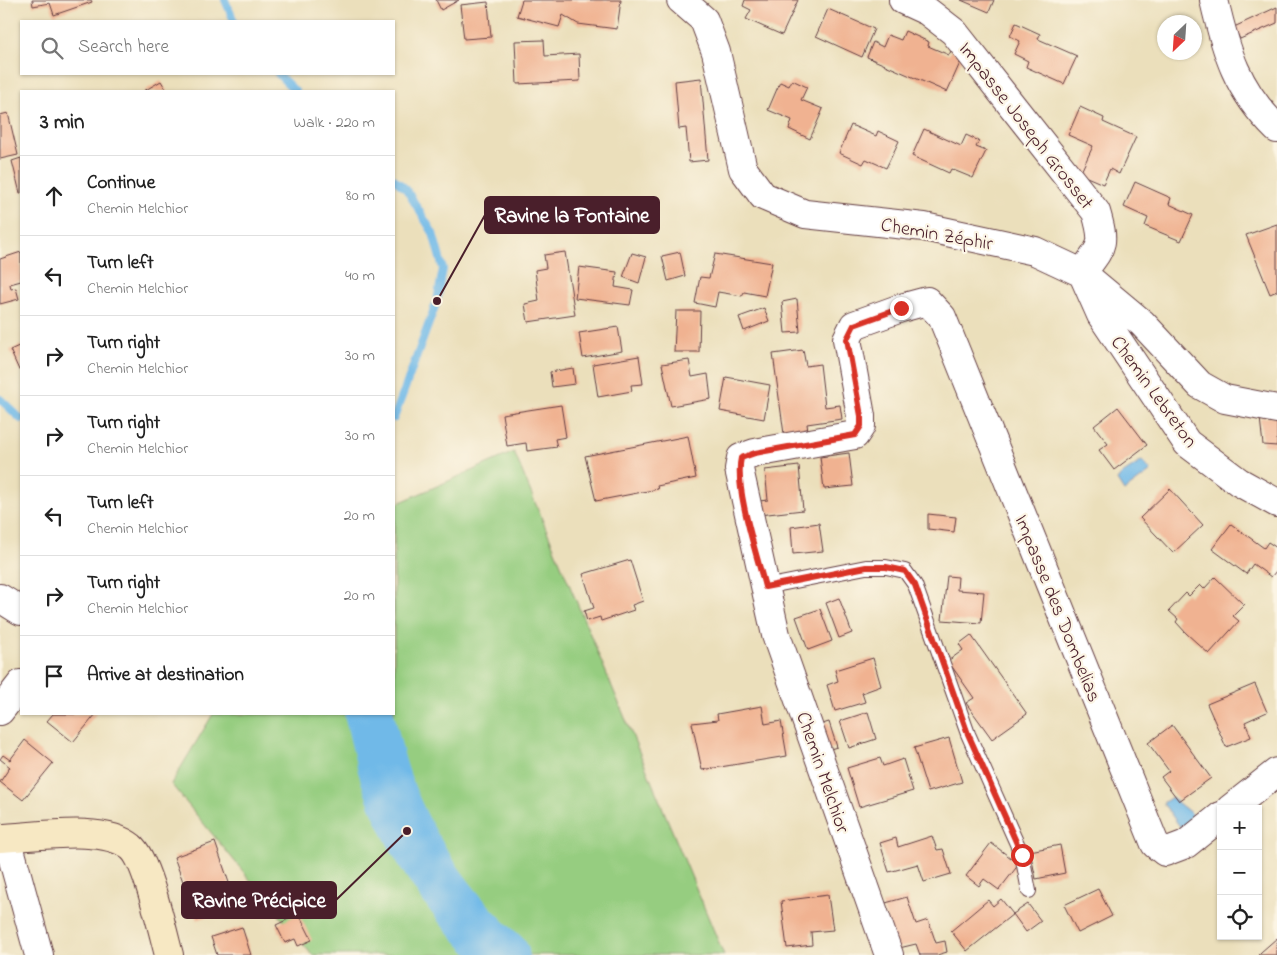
<!DOCTYPE html>
<meta charset="utf-8">
<style>
:root{--surface:#fff;--page:#f6f6f6;--text:#222;--muted:#767676;--line:#e0e0e0}
body{margin:0;font-family:"Indie Flower",sans-serif;background:var(--page);color:var(--text)}
.controls{position:absolute;right:15px;bottom:15px;display:grid;overflow:hidden;border-radius:0px;box-shadow:0 1px 4px #0004}
.controls button{width:45px;height:45px;display:grid;place-items:center;padding:0;border:0;border-bottom:1px solid var(--line);background:var(--surface);color:var(--text);font:25px sans-serif}
.compass{position:absolute;left:1157px;top:15px;width:45px;height:45px;border-radius:50%;background:var(--surface);box-shadow:0 1px 4px #0004;rotate:205deg}
.stop{position:absolute;width:15px;height:15px;margin:-11px;border:4px solid #d93025;border-radius:50%;background:#fff}
.stop.end{background:#d93025;border-color:#fff;box-shadow:0 1px 5px #0008}
.list{margin:0;padding:0;list-style:none}
h2{display:flex;justify-content:space-between;align-items:center;height:65px;margin:0;padding:0 20px;font-size:21px}
h2 small{font-size:16px;font-weight:400;color:var(--muted)}
.list li{display:grid;grid-template-columns:32px 1fr auto;gap:15px;align-items:center;box-sizing:border-box;height:80px;padding:0 20px;border-top:1px solid var(--line)}
.list b{display:block;font-size:19px;white-space:nowrap}
.list p{margin:0;font-size:16px;white-space:nowrap;color:var(--muted)}
.list em{font-size:16px;font-style:normal;color:var(--muted)}
.icon{flex:none;width:28px;height:28px;fill:none;stroke:currentColor;stroke-width:2;stroke-linecap:round;stroke-linejoin:round}
.map{position:relative;flex:none;width:1277px;height:955px;overflow:hidden}
.search{position:absolute;background:var(--surface);box-shadow:0 1px 4px #0004;left:20px;top:20px;width:375px;height:55px;display:flex;align-items:center;gap:12px;box-sizing:border-box;padding:0 18px;border-radius:0px;color:var(--muted);font-size:19px}
.panel{position:absolute;background:var(--surface);box-shadow:0 1px 4px #0004;left:20px;top:90px;width:375px;height:625px;border-radius:0px}
.map>svg:first-child{display:block}
</style>
<div class="map">
<svg width="1277" height="955" viewBox="0 0 1277 955">
<rect width="100%" height="100%" fill="#fcf5e5"/>
<filter id="ink" filterUnits="userSpaceOnUse"><feTurbulence type="fractalNoise" baseFrequency=".02" numOctaves="2"/><feDisplacementMap in="SourceGraphic" scale="10" xChannelSelector="R" yChannelSelector="G"/><feConvolveMatrix kernelMatrix="1 2 1 2 8 2 1 2 1" color-interpolation-filters="sRGB"/></filter>
<filter id="wash" filterUnits="userSpaceOnUse"><feTurbulence type="fractalNoise" baseFrequency=".0096" numOctaves="4" result="noise"/><feDisplacementMap in="SourceGraphic" scale="20" xChannelSelector="R" yChannelSelector="G"/><feGaussianBlur stdDeviation="1.12" result="paint"/><feColorMatrix in="noise" values="0 0 0 0 0 0 0 0 0 0 0 0 0 0 0 0 0 1.4 0 .05"/><feComposite in="paint" operator="in"/></filter>
<g filter="url(#wash)">
<rect width="100%" height="100%" fill="#ebdfbb"/>
<!-- green -->
<path fill="#96cd80" stroke="#707656" d="M514 452 724 955H312L171 784 213 714H394V505Z"/>
<!-- water -->
<path fill="#6fb9e8" stroke="#5c6c8a" d="M1142 461 1151 471 1124 491 1117 480 1122 474Z
M1172 797C1180 806 1188 809 1195 818L1181 828 1163 803Z"/>
<g fill="none" stroke-linecap="round" stroke-linejoin="round">
<!-- stream -->
<path stroke="#6fb9e8" stroke-width="8" d="M225 0 234 21
M278 74 295 91
M394 179 406 189 433 233 443 269 437 301 394 418
M0 399 21 419"/>
<!-- river -->
<path stroke="#6fb9e8" stroke-width="49" d="M369 714C374 733 378 754 384 773 405 840 452 910 505 955"/>
</g>
<g id="blocks">
<!-- building -->
<path fill="#f0b291" d="M32 0H91L92 2 54 15 50 3 33 6Z
M436 0H459L441 10Z
M522 0H621L617 29 578 24 563 15 559 27 517 16Z
M745 0H798L782 35 746 19 751 10 743 6Z
M961 0H994L989 12Z
M488 2 491 37 464 39 460 5Z
M1277 7V23L1240 39 1234 27Z
M828 9 874 29 862 57 816 36Z
M1016 23 1040 34 1038 39 1077 56 1064 84 1026 67 1028 61 1014 54 1020 41 1010 36Z
M905 31 929 42 928 46 949 55 952 49 964 54 947 92 867 57 873 42 883 47 888 35 901 40Z
M544 40 545 56 579 54 580 81 517 84 515 41Z
M701 78 708 160 689 162 686 128 679 129 675 81Z
M792 80 807 87 801 100 823 109 810 139 789 129 792 120 768 110 780 82 789 86Z
M161 81 167 91H144Z
M1080 107 1104 118 1103 122 1136 137 1119 174 1110 169 1103 184 1080 174 1093 146 1068 135Z
M8 113 18 155 0 159V115Z
M851 125 876 136 878 131 899 141 886 168 866 159 863 164 839 153Z
M924 129 961 146 966 135 979 141 976 147 986 151 973 178 951 169 949 173 912 156Z
M21 158V193H20L12 161Z
M1135 182 1171 198 1169 204 1193 215 1181 241 1145 226 1148 218 1124 207Z
M1277 224V291L1270 294 1246 235Z
M21 252V281L10 284 11 289 16 288 19 299 0 304V259Z
M565 252 575 315 528 322 525 304 539 301 535 270 546 268 544 255Z
M680 252 685 276 668 281 662 256Z
M632 253 646 257 639 283 623 277Z
M715 254 772 263 765 296 744 292 742 296 718 292 715 307 695 303 700 277 709 278Z
M579 267 617 272 615 287 633 290 630 305 575 298Z
M797 299 800 332 785 333 782 302Z
M764 308 769 321 744 331 739 317Z
M676 311H700L699 352H674Z
M618 327 622 351 583 358 579 333Z
M21 345V369L19 370 10 350Z
M803 350 806 366 820 364 825 407 840 405 842 419 807 424 808 431 784 434 773 354Z
M639 356 643 384 631 385 632 391 598 397 593 364Z
M689 360 692 377 708 374 711 399 671 406 662 364Z
M573 368 575 384 552 387 550 372Z
M726 377 770 385 764 419 720 411Z
M561 405 566 437 555 439 557 447 527 451 526 443 507 446 502 414Z
M1118 407 1147 445 1114 470 1099 450 1108 444 1094 426Z
M1277 416V446L1263 445 1260 418Z
M688 436 696 478 657 486 658 489 596 501 585 456Z
M849 453 853 486 824 489 820 457Z
M799 466 803 510 759 515V501L768 500 765 470Z
M1170 489 1203 525 1173 553 1140 518Z
M928 514 956 517 954 532 928 529Z
M819 523 823 551 793 554 791 527Z
M1231 524 1264 548 1268 542 1277 548V570L1271 577 1253 564 1246 574 1212 549Z
M630 560 643 601 632 605 634 610 601 621 600 617 587 621 584 611 594 608 583 574Z
M947 576 958 577 957 590 984 592 981 623 942 620Z
M1215 577 1244 605 1233 616 1239 621 1209 654 1186 633 1176 622 1178 619 1169 611 1186 593 1189 596 1200 585 1204 589Z
M839 598 852 633 839 638 826 603Z
M820 609 832 641 808 650 796 617Z
M971 635 1027 714 992 739 966 703 974 698 948 661 963 650 959 644Z
M873 658 881 686 862 693 865 702 835 711 827 685 838 681 835 670Z
M1255 684 1267 712 1245 722 1251 737 1226 747 1207 704Z
M762 706 765 724 781 721 787 756 702 770 692 723 718 720 717 714Z
M868 712 876 739 849 748 840 721Z
M53 714H96L73 742 47 721Z
M829 722 837 747 827 750 819 725Z
M1172 725 1211 778 1179 801 1161 777 1169 771 1148 743Z
M949 738 962 782 928 792 914 748Z
M25 740 53 763 23 800 0 782 10 767 0 759 3 755 10 760Z
M880 758 883 766 903 759 913 791 859 807 847 768Z
M932 836 937 850 943 849 951 874 924 882 918 864 889 872 880 843 896 838 898 847Z
M215 842 237 906 197 920 174 857Z
M991 843 1019 864 999 890 984 879 979 886 966 876Z
M1060 845 1065 873 1036 879 1030 851Z
M1098 889 1112 916 1078 933 1064 905Z
M828 895 833 930 811 932 812 945 787 948 781 901Z
M907 897 916 924 928 920 936 943 945 941 947 952 937 955H920L916 944 895 949 882 904Z
M1001 899 1013 914 967 951 951 931 988 900 993 906Z
M1028 904 1041 921 1026 932 1013 914Z
M299 914 312 940 298 946 295 939 285 943 276 925Z
M242 927 251 955H217L211 937Z
M1277 938V955H1258L1261 952Z"/>
</g>
</g>
<g filter="url(#ink)">
<use href="#blocks" fill-opacity="0" stroke="#623c41" stroke-width="1"/>
<g fill="none" stroke-linecap="round" stroke-linejoin="round">
<defs>
<path id="lane" d="M765 587 866 567H886L905 571 915 585 968 734 1022 855 1029 891"/>
<path id="street" d="M681 0 704 20 716 52 743 169 763 196 805 214 924 227 1035 251 1082 273 1142 323 1200 385 1225 399 1277 409
M903 0 927 11 954 32 1096 212C1106 246 1102 246 1082 273
M1214 0C1226 52 1237 90 1277 129
M1085 279 1101 315 1187 443 1239 482 1277 503
M0 598 21 611
M0 711 21 684
M1230 809 1277 772
M7 838 39 955
M889 955 776 635 739 469 741 458 755 453 855 435 861 426V416L847 339 854 325 901 308 927 301 942 317 1155 844 1165 852 1186 844 1221 816"/>
<path id="secondary" d="M0 838C35 837 104 824 131 847 147 860 163 933 169 955"/>
</defs>
<!-- lane casing -->
<use href="#lane" stroke="#623c41" stroke-width="16"/>
<!-- street casing -->
<use href="#street" stroke="#623c41" stroke-width="30"/>
<!-- secondary casing -->
<use href="#secondary" stroke="#623c41" stroke-width="30"/>
<!-- lane -->
<use href="#lane" stroke="#fff" stroke-width="14"/>
<!-- street -->
<use href="#street" stroke="#fff" stroke-width="28"/>
<!-- secondary -->
<use href="#secondary" stroke="#f7e8c3" stroke-width="28"/>
</g>
</g>
<g fill="none" stroke-linecap="round" stroke-linejoin="round" filter="url(#ink)">
<!-- route -->
<path stroke="#d93025" stroke-width="6" d="M901 308 854 325 847 339 861 416V426L855 435 755 453 741 458C734 487 757 555 765 587L866 567H886L905 571 915 585 968 734 1022 855"/>
</g>
<g text-anchor="middle" stroke-width="4.5" stroke-linejoin="round" paint-order="stroke">
<!-- street labels -->
<g font-size="20" fill="#4a1f2b" stroke="#fcf5e5">
<text transform="translate(1027 125) rotate(52)" y="7">Impasse Joseph Grosset</text>
<text transform="translate(937 233) rotate(10)" y="7">Chemin Zéphir</text>
<text transform="translate(1155 391) rotate(54)" y="7">Chemin Lebreton</text>
<text transform="translate(1059 608) rotate(68)" y="7">Impasse des Dombelias</text>
<text transform="translate(824 772) rotate(71)" y="7">Chemin Melchior</text>
</g>
</g>
<!-- callouts -->
<path fill="none" stroke="#4a1f2b" stroke-width="2" d="M437 301L485 215M407 831L336 900"/>
<g fill="#4a1f2b" stroke="#fcf5e5" stroke-width="2">
<circle cx="437" cy="301" r="5"/>
<circle cx="407" cy="831" r="5"/>
</g>
<g fill="#4a1f2b" stroke="#4a1f2b" stroke-width="2">
<rect x="485" y="197" width="174" height="36" rx="5"/>
<rect x="182" y="882" width="154" height="36" rx="5"/>
</g>
<g font-size="21" text-anchor="middle" font-weight="bold" fill="#fff">
<text x="572" y="222">Ravine la Fontaine</text>
<text x="259" y="907">Ravine Précipice</text>
</g>
</svg>
<div class="controls">
<button>+</button>
<button>−</button>
<button><svg class="icon" aria-label="locate" viewBox="0 0 24 24"><circle cx="12" cy="12" r="6"/><path d="M12 2v4M12 18v4M2 12h4M18 12h4"/></svg></button>
</div>
<svg class="compass" viewBox="-18 -18 36 36"><path d="M0-13l5 13h-10z" fill="#e53935"/><path d="M0 13l5-13h-10z" fill="#767676"/></svg>
<div class="stop" style="left:1022px;top:855px"></div>
<div class="stop end" style="left:901px;top:308px"></div>
<div class="search"><svg class="icon" aria-label="search" viewBox="0 0 24 24"><circle cx="10" cy="10" r="6"/><path d="M15 15l6 6"/></svg>Search here</div>
<section class="panel">
<h2>3 min<small>Walk · 220 m</small></h2>
<ul class="list">
<li><svg class="icon" aria-label="ahead" viewBox="0 0 24 24"><path d="M12 20V5M6 11l6-6 6 6"/></svg><div><b>Continue</b><p>Chemin Melchior</p></div><em>80 m</em></li>
<li><svg class="icon" aria-label="left" viewBox="0 0 24 24"><path d="M17 20v-9H6M10 6l-5 5 5 5"/></svg><div><b>Turn left</b><p>Chemin Melchior</p></div><em>40 m</em></li>
<li><svg class="icon" aria-label="right" viewBox="0 0 24 24"><path d="M7 20v-9h11M14 6l5 5-5 5"/></svg><div><b>Turn right</b><p>Chemin Melchior</p></div><em>30 m</em></li>
<li><svg class="icon" aria-label="right" viewBox="0 0 24 24"><path d="M7 20v-9h11M14 6l5 5-5 5"/></svg><div><b>Turn right</b><p>Chemin Melchior</p></div><em>30 m</em></li>
<li><svg class="icon" aria-label="left" viewBox="0 0 24 24"><path d="M17 20v-9H6M10 6l-5 5 5 5"/></svg><div><b>Turn left</b><p>Chemin Melchior</p></div><em>20 m</em></li>
<li><svg class="icon" aria-label="right" viewBox="0 0 24 24"><path d="M7 20v-9h11M14 6l5 5-5 5"/></svg><div><b>Turn right</b><p>Chemin Melchior</p></div><em>20 m</em></li>
<li><svg class="icon" aria-label="arrive" viewBox="0 0 24 24"><path d="M6 21V4h12l-3 4 3 4H6"/></svg><div><b>Arrive at destination</b></div></li>
</ul>
</section>
</div>
